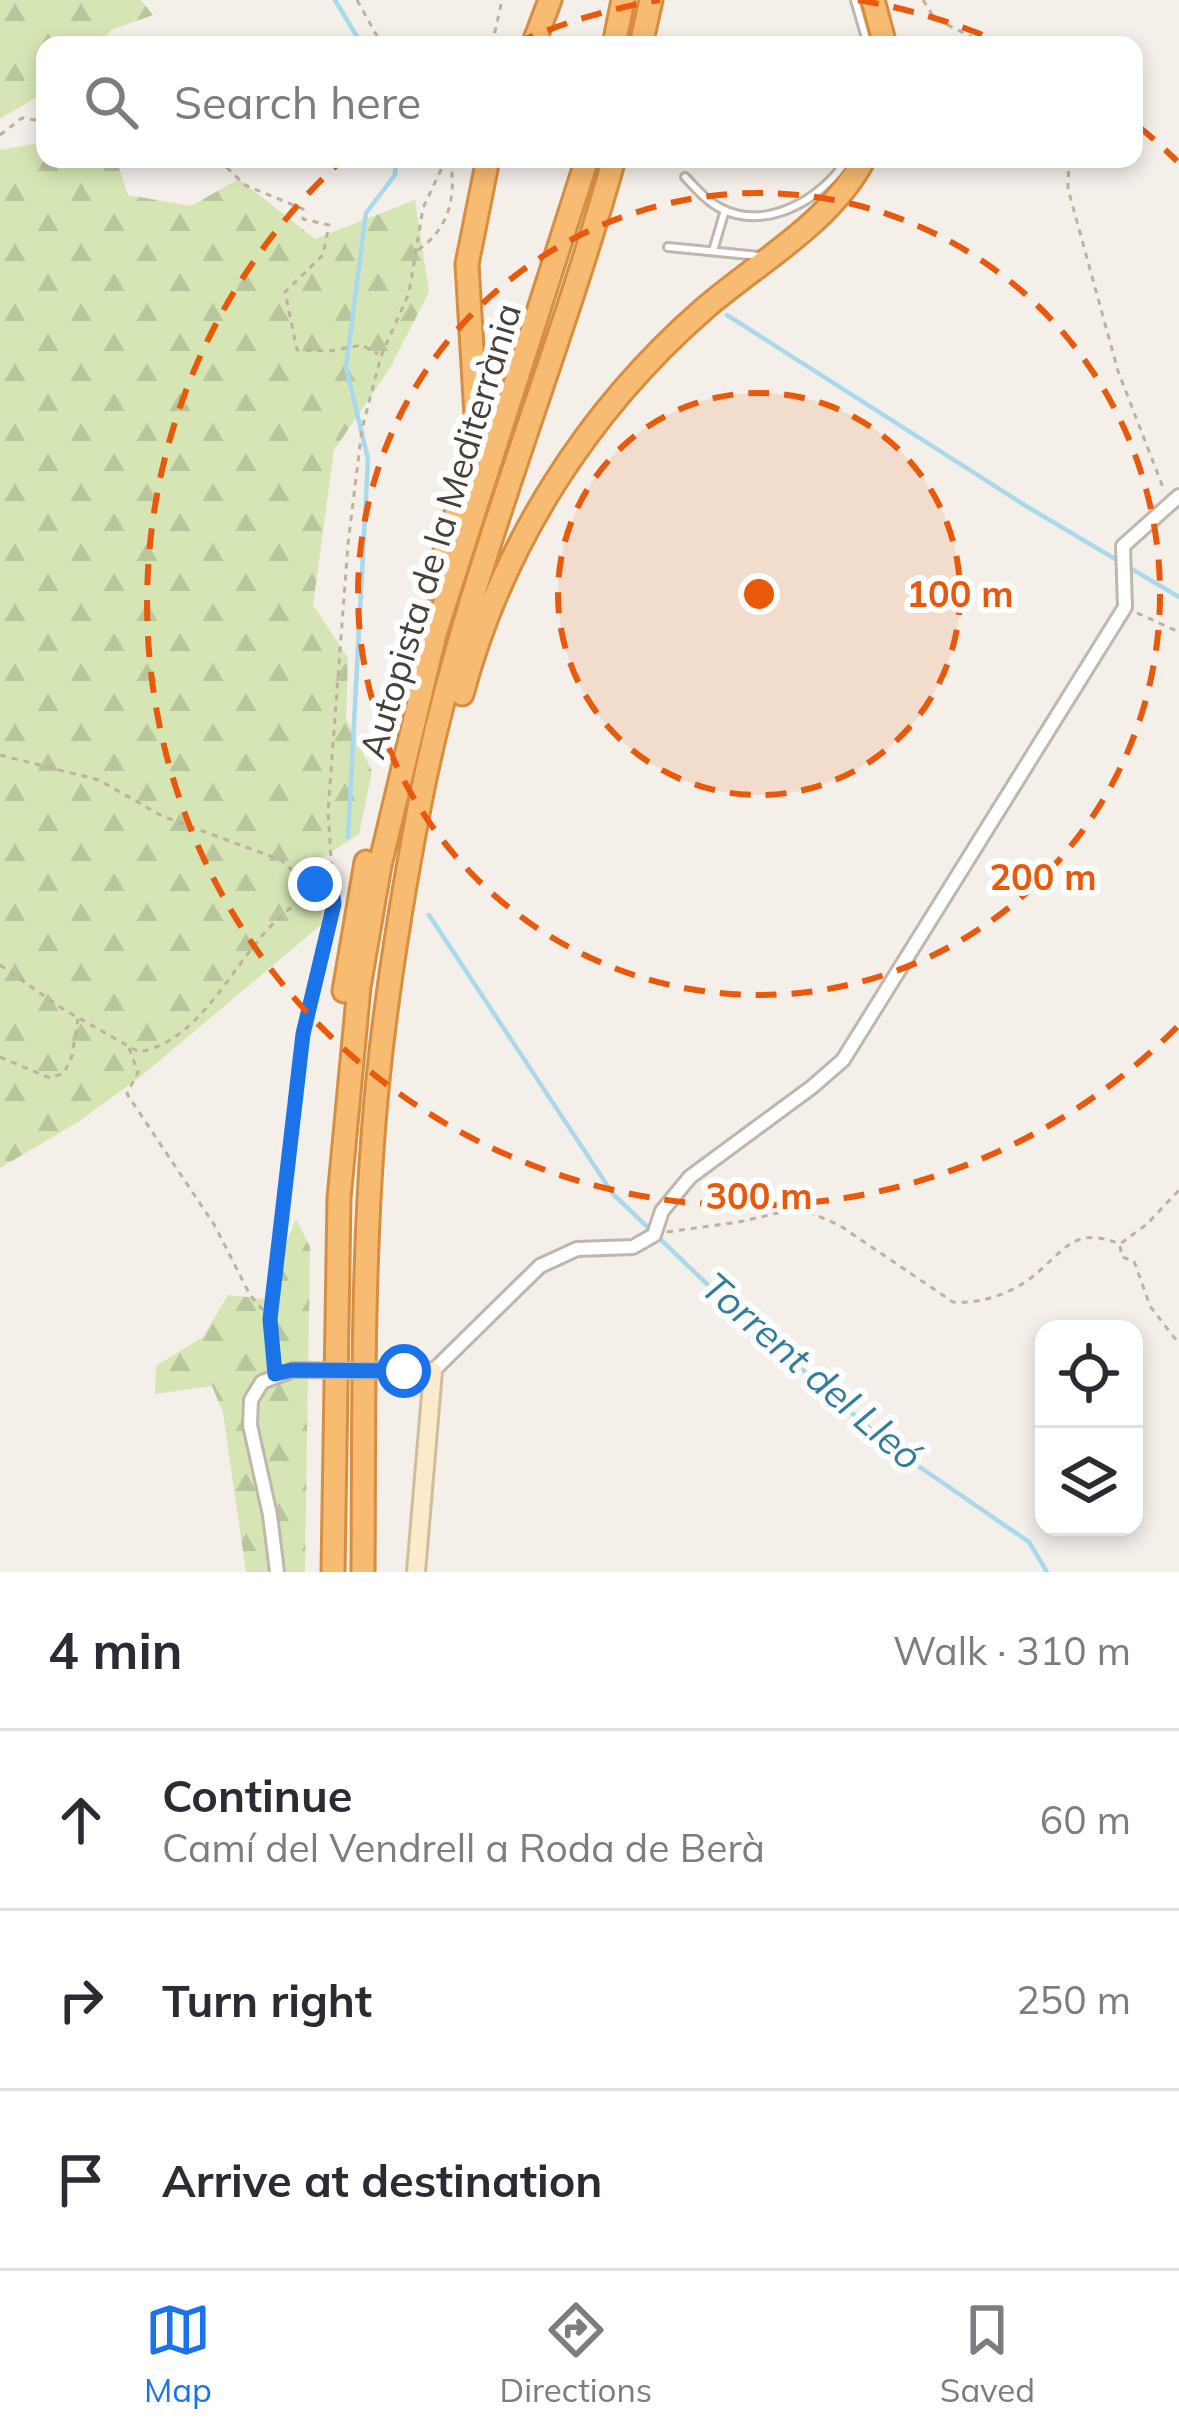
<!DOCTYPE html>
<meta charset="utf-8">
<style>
:root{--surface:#fff;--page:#f7f7f7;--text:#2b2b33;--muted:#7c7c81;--line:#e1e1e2;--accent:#1a73e8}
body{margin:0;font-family:Mulish,sans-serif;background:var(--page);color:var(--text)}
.controls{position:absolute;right:36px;bottom:36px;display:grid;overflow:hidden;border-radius:24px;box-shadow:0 6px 18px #0003}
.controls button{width:108px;height:108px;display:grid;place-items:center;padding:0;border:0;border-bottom:3px solid var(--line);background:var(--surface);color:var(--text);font:60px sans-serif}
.stop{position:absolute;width:36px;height:36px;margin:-27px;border:9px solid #1a73e8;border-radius:50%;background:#fff}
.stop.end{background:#1a73e8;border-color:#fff;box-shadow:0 3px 12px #0008}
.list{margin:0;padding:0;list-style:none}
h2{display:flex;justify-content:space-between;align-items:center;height:156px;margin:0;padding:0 48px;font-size:51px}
h2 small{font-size:39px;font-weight:400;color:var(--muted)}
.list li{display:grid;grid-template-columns:78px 1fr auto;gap:36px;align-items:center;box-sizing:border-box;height:180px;padding:0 48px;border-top:3px solid var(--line)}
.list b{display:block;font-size:45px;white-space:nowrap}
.list p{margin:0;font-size:39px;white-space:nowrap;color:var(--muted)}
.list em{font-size:39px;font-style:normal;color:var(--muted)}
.icon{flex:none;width:66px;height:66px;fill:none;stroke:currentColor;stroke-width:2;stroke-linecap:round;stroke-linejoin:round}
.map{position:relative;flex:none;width:1179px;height:1572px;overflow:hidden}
.search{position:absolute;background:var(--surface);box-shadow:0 6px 18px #0003;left:36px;right:36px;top:36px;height:132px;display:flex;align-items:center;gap:30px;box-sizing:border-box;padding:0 42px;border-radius:24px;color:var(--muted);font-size:45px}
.sheet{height:696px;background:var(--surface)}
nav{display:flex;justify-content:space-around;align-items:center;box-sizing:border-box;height:168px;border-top:3px solid var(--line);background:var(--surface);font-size:33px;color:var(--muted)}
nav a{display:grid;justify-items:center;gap:6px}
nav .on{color:var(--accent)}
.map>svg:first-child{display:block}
</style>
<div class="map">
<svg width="1179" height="1572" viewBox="0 0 1179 1572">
<defs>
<pattern id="forest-firs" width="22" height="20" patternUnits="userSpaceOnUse" patternTransform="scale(3)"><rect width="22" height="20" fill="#d5e6b4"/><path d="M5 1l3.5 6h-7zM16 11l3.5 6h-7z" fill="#b8c69c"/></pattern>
</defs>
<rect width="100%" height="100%" fill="#f4efe9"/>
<!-- forest -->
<path fill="url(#forest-firs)" d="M0 0H141L153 15 111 30 97 45H45V92L0 119Z
M45 142V159H116L128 195 191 206 239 179 315 239 415 200 429 292 390 368 334 450 313 605 348 658 346 719 372 771 359 834 319 860 322 924 140 1077 78 1122 0 1168V150Z
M296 1219 310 1247 305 1572H246L223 1413 212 1386 155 1394 156 1366 203 1337 228 1295 264 1299Z"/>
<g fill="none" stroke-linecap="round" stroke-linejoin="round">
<!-- stream -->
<path stroke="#a9d9ed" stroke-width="4.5" d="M335 0 362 45
M727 315 1026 506 1179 597
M348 837 368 459 346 367 366 213 395 175 396 159
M429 915 613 1194 730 1306 892 1448 1029 1542 1047 1572"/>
<defs>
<path id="lane" d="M855 0 868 45
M685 177C696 188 707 202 722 209 767 231 823 199 847 159
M668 247 759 256
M713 251 725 210"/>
<path id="street" d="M404 1371H433L540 1266 577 1249 633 1247 654 1235 662 1211 690 1177 812 1087 843 1060 1125 607 1123 546 1179 496
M277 1572 270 1515 250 1425 251 1400 262 1382 293 1370"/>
<path id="secondary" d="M416 1572 433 1371"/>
<path id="highway" d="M873 0 885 45
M533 45 550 0
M614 45 623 0
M641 45 651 0
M434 588 468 473 476 416 467 264 488 159
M462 694C502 545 587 411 704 309 758 262 830 224 864 159
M344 991 366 862
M333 1572 339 1198 359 987 380 865 435 634 587 159
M363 1572C364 1427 362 1281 373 1136 381 1024 399 913 420 803 463 583 554 374 614 159"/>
</defs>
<!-- lane casing -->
<use href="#lane" stroke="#bfb6ac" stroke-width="12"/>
<!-- street casing -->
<use href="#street" stroke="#bfb6ac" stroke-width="18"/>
<!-- secondary casing -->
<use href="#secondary" stroke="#d1bd9b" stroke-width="22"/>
<!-- highway casing -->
<use href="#highway" stroke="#d68e41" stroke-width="27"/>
<!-- path -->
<path stroke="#c0b09e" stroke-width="3" stroke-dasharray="6 6" stroke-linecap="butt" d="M357 0 382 45
M923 0 935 19 989 45
M492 45 502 0
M0 135 22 118 36 120 45 112
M218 159 245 185 303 209V219L329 225 323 255 285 292 297 350 330 351 362 345 378 354
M1069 159 1068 189 1118 371 1164 490
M418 250C449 229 457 196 450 159
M1137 613 1179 632
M0 755 99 780 162 816 281 860 303 880 329 887
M0 965 63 1009 139 1052C195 1042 227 977 261 937 277 917 299 903 315 884
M129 1048 138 1072 127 1094 215 1226 250 1295 269 1317
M0 1057 50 1078 64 1073 72 1056 78 1019
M667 1232 739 1222 799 1208 839 1225 953 1302C980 1304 1011 1294 1032 1277 1065 1251 1073 1225 1120 1244L1147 1224 1179 1190
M1120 1246 1122 1257 1134 1261 1150 1306 1179 1344
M274 1366 270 1319 303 1034 334 904 328 811 348 544 362 429 381 356 409 293 423 208 446 159"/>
<!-- lane -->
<use href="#lane" stroke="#fff" stroke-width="6"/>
<!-- street -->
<use href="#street" stroke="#fff" stroke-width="12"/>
<!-- secondary -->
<use href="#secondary" stroke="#fcebcb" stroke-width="16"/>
<!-- highway -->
<use href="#highway" stroke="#f7bb71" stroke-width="21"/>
<defs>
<path id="street-bridge" d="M293 1370 404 1371"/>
</defs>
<!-- street-bridge casing -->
<use href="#street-bridge" stroke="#bfb6ac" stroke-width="18" stroke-linecap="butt"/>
<!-- street-bridge -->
<use href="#street-bridge" stroke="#fff" stroke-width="12"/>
</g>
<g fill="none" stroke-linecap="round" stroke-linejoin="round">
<!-- route -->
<path stroke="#1a73e8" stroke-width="15" d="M315 884 332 888 334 904 303 1034 270 1319 275 1374 292 1370 404 1371"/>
</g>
<!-- distance rings -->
<circle cx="759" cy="594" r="201" fill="#e8590c" fill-opacity=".12"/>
<g fill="none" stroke="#e8590c" stroke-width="6" stroke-dasharray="21 15">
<circle cx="759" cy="594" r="201"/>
<circle cx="759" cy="594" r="401"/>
<path d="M1177 1027A602 602 0 1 1 341 161M514 44A602 602 0 0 1 660 0M858 0A602 602 0 0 1 1004 44M1138 126A602 602 0 0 1 1177 161"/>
</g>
<g text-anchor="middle" stroke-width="12" stroke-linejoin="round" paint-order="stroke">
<!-- street labels -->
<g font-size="36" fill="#474038" stroke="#fff">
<text transform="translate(440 531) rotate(-73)" y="13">Autopista de la Mediterrània</text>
</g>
<!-- water labels -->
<g font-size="39" font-style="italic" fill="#317d9f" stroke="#fff">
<text transform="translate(812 1371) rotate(41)" y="14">Torrent del Lleó</text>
</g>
</g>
<circle cx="759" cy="594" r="18" fill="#e8590c" stroke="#fff" stroke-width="6"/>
<g font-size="36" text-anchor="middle" font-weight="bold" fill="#e8590c" stroke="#fff" stroke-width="12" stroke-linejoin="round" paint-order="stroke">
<text x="960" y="607">100 m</text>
<text x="1043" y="890">200 m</text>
<text x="759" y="1209">300 m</text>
</g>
</svg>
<div class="controls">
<button><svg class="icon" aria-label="locate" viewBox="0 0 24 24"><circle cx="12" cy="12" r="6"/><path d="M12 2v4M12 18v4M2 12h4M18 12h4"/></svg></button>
<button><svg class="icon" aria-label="layers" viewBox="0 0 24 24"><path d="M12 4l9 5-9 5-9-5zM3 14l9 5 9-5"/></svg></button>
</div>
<div class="stop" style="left:404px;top:1371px"></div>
<div class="stop end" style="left:315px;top:884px"></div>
<div class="search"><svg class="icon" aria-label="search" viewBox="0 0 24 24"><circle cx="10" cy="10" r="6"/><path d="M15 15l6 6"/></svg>Search here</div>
</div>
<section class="sheet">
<h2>4 min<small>Walk · 310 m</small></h2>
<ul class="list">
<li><svg class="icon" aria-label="ahead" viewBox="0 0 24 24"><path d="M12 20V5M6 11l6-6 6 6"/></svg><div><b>Continue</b><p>Camí del Vendrell a Roda de Berà</p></div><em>60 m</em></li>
<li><svg class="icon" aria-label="right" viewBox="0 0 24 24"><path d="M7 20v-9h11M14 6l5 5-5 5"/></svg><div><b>Turn right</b></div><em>250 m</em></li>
<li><svg class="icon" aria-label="arrive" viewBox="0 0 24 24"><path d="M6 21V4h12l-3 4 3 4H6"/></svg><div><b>Arrive at destination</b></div></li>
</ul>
</section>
<nav>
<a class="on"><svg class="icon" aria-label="map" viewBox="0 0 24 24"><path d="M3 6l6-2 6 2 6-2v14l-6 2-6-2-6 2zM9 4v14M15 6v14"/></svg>Map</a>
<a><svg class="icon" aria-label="directions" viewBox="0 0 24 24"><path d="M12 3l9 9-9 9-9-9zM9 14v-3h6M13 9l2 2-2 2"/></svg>Directions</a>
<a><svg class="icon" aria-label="saved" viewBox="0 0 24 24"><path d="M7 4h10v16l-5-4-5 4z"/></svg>Saved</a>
</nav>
